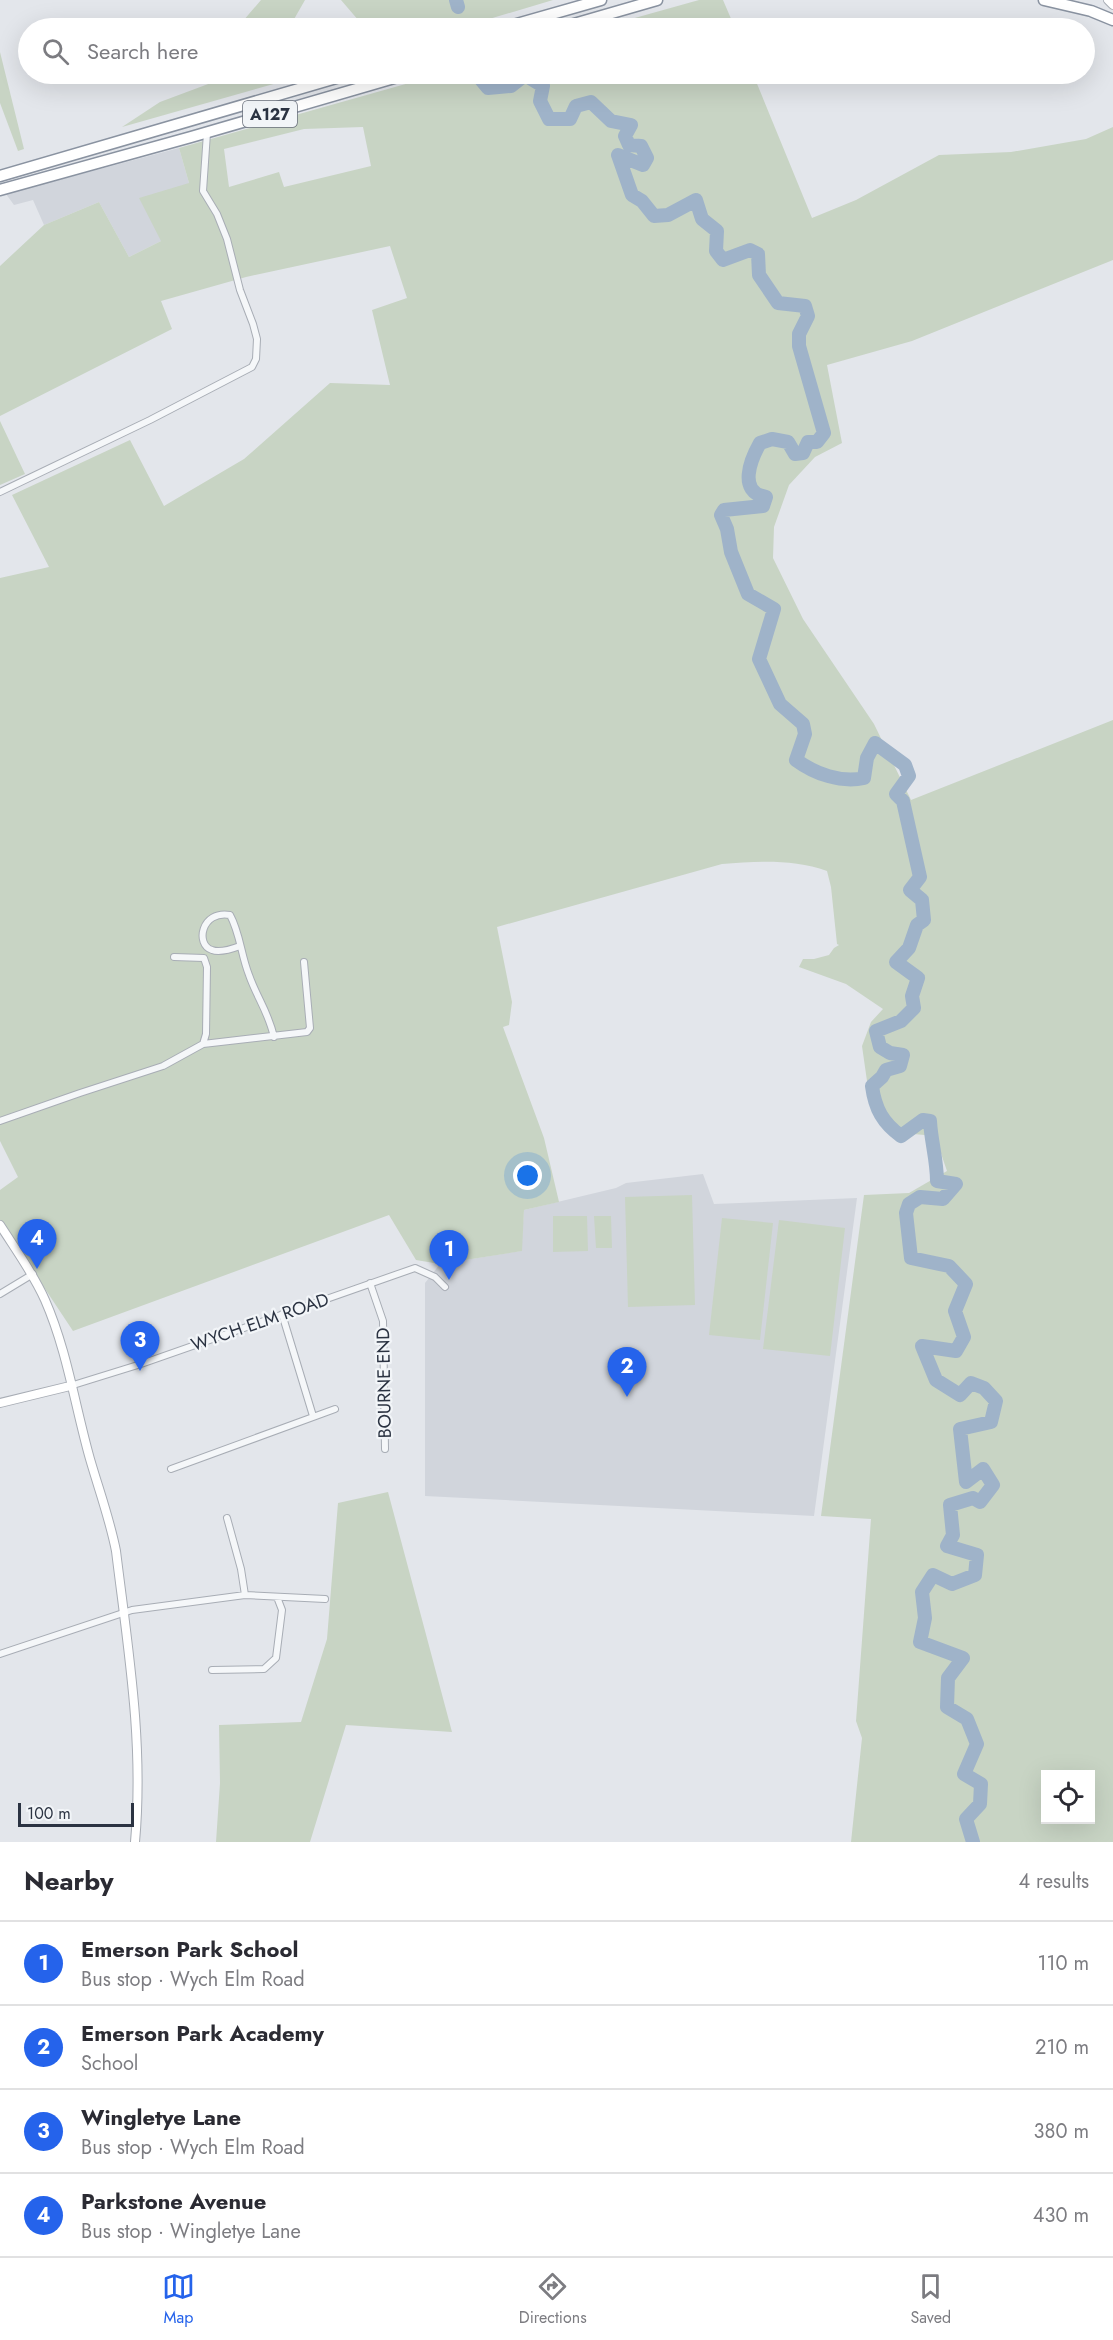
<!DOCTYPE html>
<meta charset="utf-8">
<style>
:root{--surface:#fff;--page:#f2f2f3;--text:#2b2b33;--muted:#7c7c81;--line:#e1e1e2;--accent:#2563eb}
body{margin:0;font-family:Jost,sans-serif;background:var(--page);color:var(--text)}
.controls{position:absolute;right:18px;bottom:18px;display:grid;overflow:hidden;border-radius:0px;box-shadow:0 6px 24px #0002}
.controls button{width:54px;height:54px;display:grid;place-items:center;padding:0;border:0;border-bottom:2px solid var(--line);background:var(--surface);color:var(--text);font:30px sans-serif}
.scale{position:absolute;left:18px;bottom:15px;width:116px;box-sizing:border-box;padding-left:6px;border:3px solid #2b3342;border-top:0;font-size:16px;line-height:21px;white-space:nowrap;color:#2b3342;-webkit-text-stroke:4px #f2f5f8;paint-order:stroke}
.you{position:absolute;left:528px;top:1176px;width:21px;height:21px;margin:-15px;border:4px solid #fff;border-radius:50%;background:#1a73e8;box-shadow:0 0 0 9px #1a73e833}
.badge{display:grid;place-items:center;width:39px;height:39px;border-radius:50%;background:var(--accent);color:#fff;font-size:20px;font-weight:700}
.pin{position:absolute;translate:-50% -50px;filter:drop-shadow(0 2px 3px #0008)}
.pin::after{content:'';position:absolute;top:32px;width:21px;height:18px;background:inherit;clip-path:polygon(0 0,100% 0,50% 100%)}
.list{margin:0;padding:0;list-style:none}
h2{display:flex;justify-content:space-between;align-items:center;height:78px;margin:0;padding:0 24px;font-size:26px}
h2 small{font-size:20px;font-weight:400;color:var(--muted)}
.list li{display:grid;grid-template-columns:39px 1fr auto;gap:18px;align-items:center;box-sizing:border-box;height:84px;padding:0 24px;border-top:2px solid var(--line)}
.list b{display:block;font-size:22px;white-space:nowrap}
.list p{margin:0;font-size:20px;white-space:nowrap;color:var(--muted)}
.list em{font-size:20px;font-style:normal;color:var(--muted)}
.icon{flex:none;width:33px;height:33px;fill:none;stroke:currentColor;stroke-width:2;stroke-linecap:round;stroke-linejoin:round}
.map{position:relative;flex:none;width:1113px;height:1842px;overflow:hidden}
.search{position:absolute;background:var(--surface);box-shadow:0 6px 24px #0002;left:18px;right:18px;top:18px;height:66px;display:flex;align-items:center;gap:15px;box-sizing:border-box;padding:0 21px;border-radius:33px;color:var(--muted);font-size:22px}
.sheet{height:414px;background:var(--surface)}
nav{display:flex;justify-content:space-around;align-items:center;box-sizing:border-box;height:84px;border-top:2px solid var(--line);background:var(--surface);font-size:16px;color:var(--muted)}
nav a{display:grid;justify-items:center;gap:3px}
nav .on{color:var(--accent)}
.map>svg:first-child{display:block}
</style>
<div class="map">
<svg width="1113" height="1842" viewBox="0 0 1113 1842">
<rect width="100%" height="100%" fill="#e3e6eb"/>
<!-- built -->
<path fill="#d1d5dc" d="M179 148 189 183 161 241 129 257 99 202 44 225 33 200 14 205 6 194Z
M703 1174 714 1204 857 1198 814 1516 425 1496V1283L440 1264 521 1251 524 1210 616 1188 626 1183Z"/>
<!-- green -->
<path fill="#c8d4c4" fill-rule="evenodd" d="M261 0H305L289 28H237Z
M341 0H553L459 28H356L359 21Z
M699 0H723L735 28H599Z
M0 52 24 149 18 151 0 103Z
M235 74H309L122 127 160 102Z
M441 74H753L812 218 856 200 939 155 1011 152 1086 139 1113 127V260L912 341 827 365 842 443 815 457 789 485 774 527 773 558 803 619 874 724 911 800 1113 720V1842H851L862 1738 856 1721 871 1519 821 1516 864 1195 909 1193 947 1171 935 1136 903 1133 882 1118 869 1095 862 1046 871 1022 883 1009 846 984 799 967 803 959H814L829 955 834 948 839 945 837 944 831 887 827 871C794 859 757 861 722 864L497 927 512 1002 509 1025 503 1027 544 1138 559 1202 524 1210 522 1251 440 1264 416 1260 389 1215 73 1331 0 1221V1190L18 1177 0 1141V578L49 567 12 495 130 440 164 506 244 459 330 383 390 385 372 310 407 298 390 246 246 277 161 301 172 329 0 416V266L44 225 99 202 129 257 161 241 139 198 189 183 179 148ZM363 127 371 166 284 187 279 172 229 187 224 149 304 129ZM1046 1774H1090V1820H1046Z
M0 421 25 474 0 485Z
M692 1195 695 1305 628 1307 625 1197Z
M553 1216H587L588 1251 553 1252Z
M594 1216H611L612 1248H596Z
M722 1218 773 1223 760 1340 709 1335Z
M779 1220 845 1228 830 1356 763 1349Z
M388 1492 452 1732 346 1725 310 1842H216L220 1783 219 1725 301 1722 327 1639 338 1503Z"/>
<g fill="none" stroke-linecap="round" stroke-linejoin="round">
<!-- river -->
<path stroke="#9fb3c9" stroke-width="14" d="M456 0 458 7
M478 76 488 88 511 86 525 75 543 86 540 101 549 119H570L576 106 591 102 611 121 631 125 625 136 629 145 641 146 647 158 643 165 618 155 632 195 642 201 654 216 668 215 696 200 702 219 717 231 716 251 723 260 750 250 758 254 759 275 778 303 805 306 808 316 799 334V346L824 433 817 442H808L803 453 795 454 788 442 772 439 760 443C751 459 737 492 766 497L763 506 724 510 721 515 727 529 731 552 748 594 774 609 759 659 780 704 803 724 805 734 796 760C815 774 841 783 864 778L867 758 875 743 905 765 909 776 896 794 903 801 920 877 910 890 922 900 924 920 917 925 909 948 896 962 918 978 912 996 914 1008 901 1021 876 1031 880 1047 890 1053 903 1055 900 1066 886 1070 882 1077 872 1086C875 1109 883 1123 901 1136L923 1120 930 1121C931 1141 937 1160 937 1181L956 1184 943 1199 920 1197 909 1204 906 1213 911 1258 949 1266 966 1284 955 1311 964 1337 956 1351 922 1346 936 1380 960 1395 971 1383 984 1388 996 1401 991 1422 960 1429 966 1482 983 1469 993 1485 980 1502 973 1498 950 1505 953 1535 947 1546 977 1555 975 1575 952 1584 933 1575 922 1592 925 1618 920 1642 963 1658 948 1678 947 1707 967 1719 977 1744 964 1774 981 1784 980 1804 966 1819 973 1842"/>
<defs>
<path id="street" d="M0 492 150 420 252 367 256 359 257 339 253 324 240 290 227 239 217 214 203 191 207 133
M240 946C232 949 220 953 212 950 195 945 201 910 230 915 240 933 241 955 249 975 257 998 268 1011 274 1037
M203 1044 307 1032 310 1028 304 962
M0 1121 80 1093 163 1066 203 1044 206 1034 207 967 204 958 174 957
M370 1283 383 1321 385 1449
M0 1294 33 1274
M282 1314 313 1416
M70 1386 141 1364 415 1268 435 1277 445 1287
M171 1469 335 1409
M227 1518 241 1569 245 1595
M0 1654 132 1610 245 1595 325 1599
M212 1670 264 1669 276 1658 282 1610 277 1597"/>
<path id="secondary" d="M1108 0 1113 5
M0 1225C16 1250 33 1273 45 1300 67 1350 75 1406 90 1459 99 1490 110 1520 116 1551 128 1649 144 1743 135 1842
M0 1403 70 1386"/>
<path id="highway" d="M1044 0 1091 11 1113 20
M503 28 601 0
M560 28 657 0
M0 176 350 74
M0 190 191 137 408 74"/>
</defs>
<!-- street casing -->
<use href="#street" stroke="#a8adb5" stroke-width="8"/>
<!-- secondary casing -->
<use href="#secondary" stroke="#a8adb5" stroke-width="10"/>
<!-- highway casing -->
<use href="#highway" stroke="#8a93a1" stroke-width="13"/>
<!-- street -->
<use href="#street" stroke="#f5f7f9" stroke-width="6"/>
<!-- secondary -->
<use href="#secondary" stroke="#fff" stroke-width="8"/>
<!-- highway -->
<use href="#highway" stroke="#fff" stroke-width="10"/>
</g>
<g text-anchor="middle" stroke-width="4.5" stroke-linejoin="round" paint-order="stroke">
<!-- shield labels -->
<rect fill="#f2f5f8" stroke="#676d79" stroke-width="1.5" x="243" y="101" width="54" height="26" rx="4.5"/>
<g font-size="16" font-weight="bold" fill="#2b3342">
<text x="270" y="120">A127</text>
</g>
<!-- street labels -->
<g font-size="18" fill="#2b3342" stroke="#f2f5f8">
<text transform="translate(260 1322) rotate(-19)" y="6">WYCH ELM ROAD</text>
<text transform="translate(384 1383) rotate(-91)" y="6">BOURNE END</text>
</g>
</g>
</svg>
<div class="controls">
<button><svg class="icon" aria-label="locate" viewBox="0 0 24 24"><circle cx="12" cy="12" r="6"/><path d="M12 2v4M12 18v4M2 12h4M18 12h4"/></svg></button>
</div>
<div class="scale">100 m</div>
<div class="you"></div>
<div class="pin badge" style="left:449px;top:1280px">1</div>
<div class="pin badge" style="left:627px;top:1397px">2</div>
<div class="pin badge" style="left:140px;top:1371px">3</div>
<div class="pin badge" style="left:37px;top:1269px">4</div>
<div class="search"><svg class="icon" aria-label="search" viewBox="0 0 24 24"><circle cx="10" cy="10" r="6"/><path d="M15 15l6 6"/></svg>Search here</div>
</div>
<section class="sheet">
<h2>Nearby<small>4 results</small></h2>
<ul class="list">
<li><span class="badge">1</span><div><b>Emerson Park School</b><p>Bus stop · Wych Elm Road</p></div><em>110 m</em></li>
<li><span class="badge">2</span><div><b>Emerson Park Academy</b><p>School</p></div><em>210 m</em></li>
<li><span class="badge">3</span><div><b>Wingletye Lane</b><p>Bus stop · Wych Elm Road</p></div><em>380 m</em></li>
<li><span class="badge">4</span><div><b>Parkstone Avenue</b><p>Bus stop · Wingletye Lane</p></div><em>430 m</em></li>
</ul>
</section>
<nav>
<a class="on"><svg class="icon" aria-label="map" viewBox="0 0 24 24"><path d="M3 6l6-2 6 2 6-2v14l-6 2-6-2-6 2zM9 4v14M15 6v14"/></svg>Map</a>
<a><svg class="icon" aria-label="directions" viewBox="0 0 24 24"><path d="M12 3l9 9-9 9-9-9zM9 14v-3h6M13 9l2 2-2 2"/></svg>Directions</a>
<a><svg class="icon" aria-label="saved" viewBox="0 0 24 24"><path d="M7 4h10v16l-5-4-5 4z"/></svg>Saved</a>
</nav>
